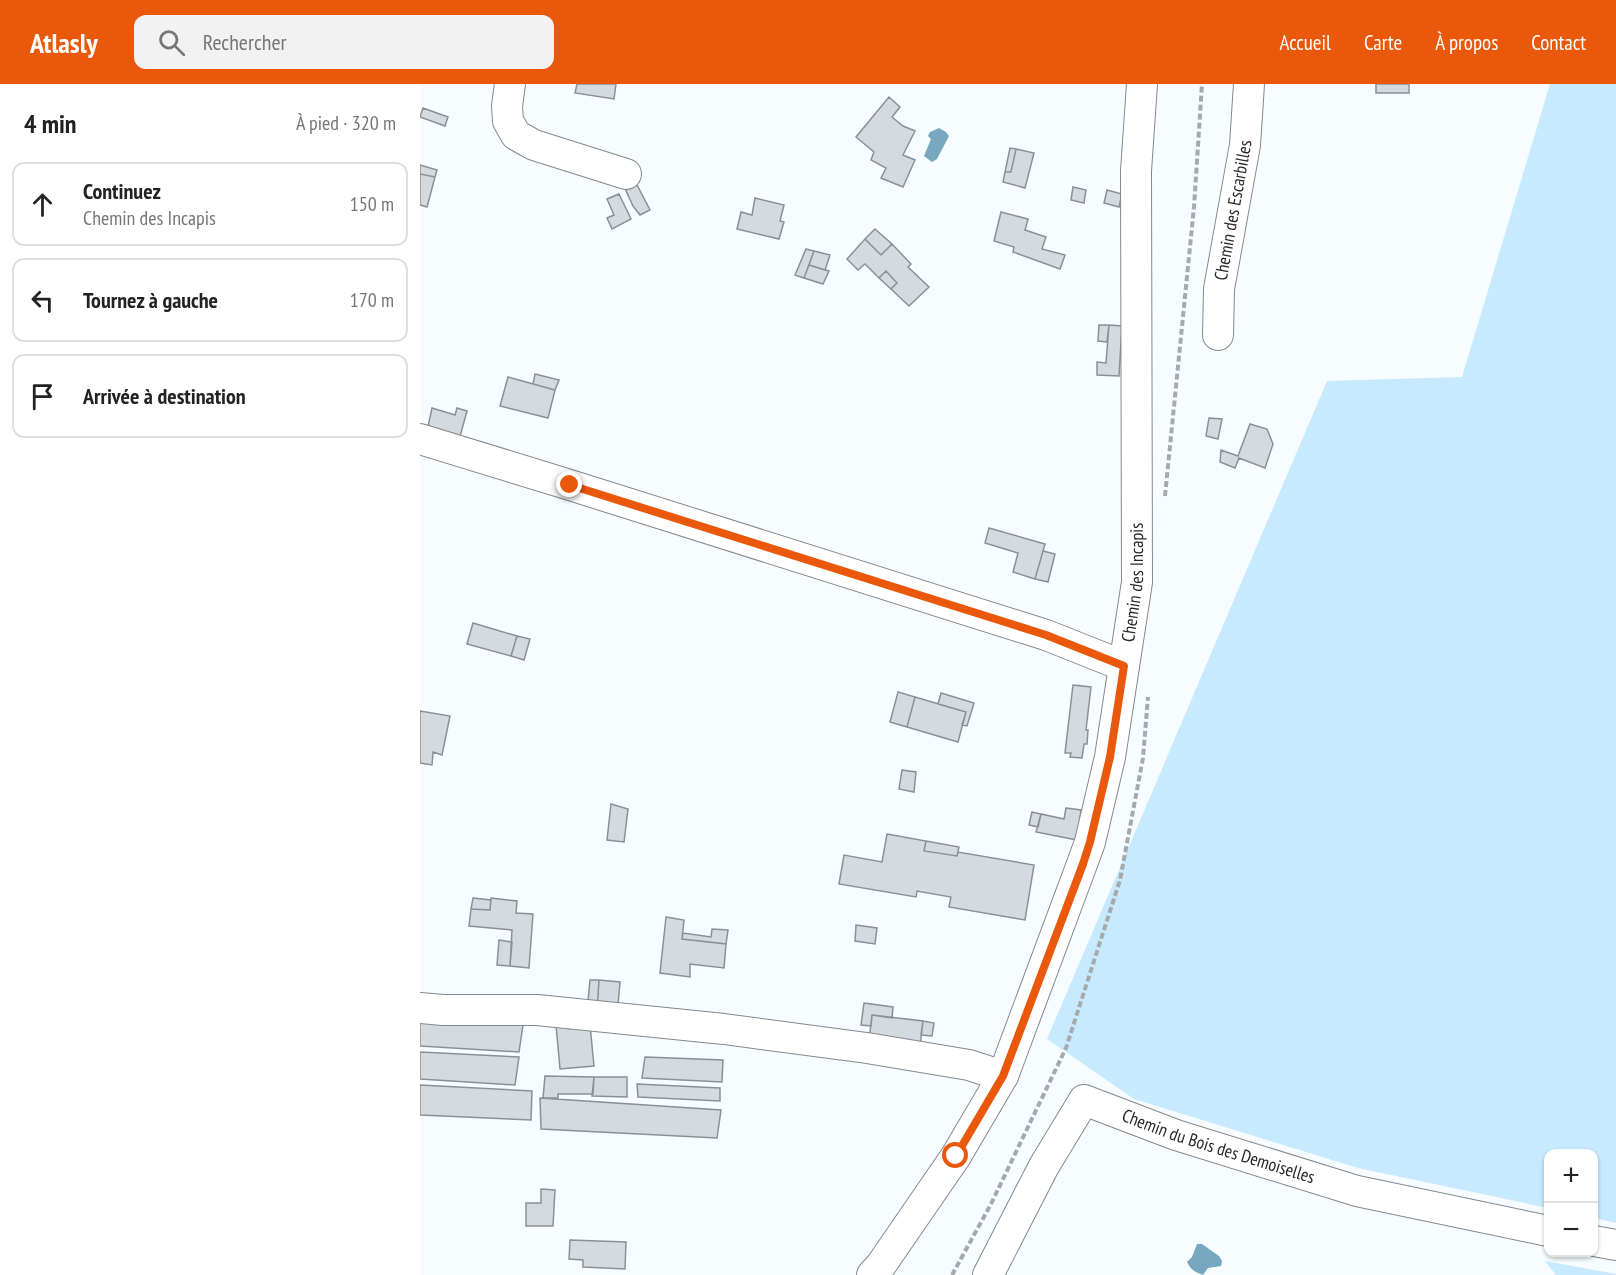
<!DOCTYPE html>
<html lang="fr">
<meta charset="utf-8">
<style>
:root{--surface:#fff;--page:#f2f2f2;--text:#222;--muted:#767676;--line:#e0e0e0;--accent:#ea580c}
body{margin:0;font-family:"PT Sans Narrow",sans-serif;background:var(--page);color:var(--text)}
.controls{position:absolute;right:18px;bottom:18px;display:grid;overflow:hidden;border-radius:12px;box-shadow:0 2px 4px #0004}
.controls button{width:54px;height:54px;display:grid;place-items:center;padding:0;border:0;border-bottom:2px solid var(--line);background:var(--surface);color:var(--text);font:30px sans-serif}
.stop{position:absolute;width:18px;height:18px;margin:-14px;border:4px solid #ea580c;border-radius:50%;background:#fff}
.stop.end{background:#ea580c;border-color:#fff;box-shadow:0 2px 6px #0008}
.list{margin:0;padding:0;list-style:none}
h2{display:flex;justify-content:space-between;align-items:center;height:78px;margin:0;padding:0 24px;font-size:26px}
h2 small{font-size:20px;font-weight:400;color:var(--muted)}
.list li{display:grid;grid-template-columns:39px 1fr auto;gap:18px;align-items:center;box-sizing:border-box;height:84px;margin:0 12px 12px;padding:0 12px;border:2px solid var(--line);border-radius:12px}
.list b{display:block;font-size:22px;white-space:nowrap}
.list p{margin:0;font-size:20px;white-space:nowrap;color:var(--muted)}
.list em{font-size:20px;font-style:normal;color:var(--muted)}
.icon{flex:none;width:33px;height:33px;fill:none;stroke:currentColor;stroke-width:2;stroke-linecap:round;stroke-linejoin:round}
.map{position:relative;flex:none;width:1196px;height:1191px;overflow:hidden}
header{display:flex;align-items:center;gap:36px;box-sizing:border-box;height:84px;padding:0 30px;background:var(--accent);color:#fff}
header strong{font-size:28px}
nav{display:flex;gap:33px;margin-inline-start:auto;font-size:21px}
.search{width:420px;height:54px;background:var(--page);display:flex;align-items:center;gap:15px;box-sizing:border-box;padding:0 21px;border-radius:12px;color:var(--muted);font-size:22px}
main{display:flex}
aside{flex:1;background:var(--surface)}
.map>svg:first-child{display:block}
</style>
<header>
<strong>Atlasly</strong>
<div class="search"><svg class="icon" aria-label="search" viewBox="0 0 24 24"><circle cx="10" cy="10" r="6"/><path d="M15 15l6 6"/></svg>Rechercher</div>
<nav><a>Accueil</a><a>Carte</a><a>À propos</a><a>Contact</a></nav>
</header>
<main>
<aside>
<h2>4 min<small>À pied · 320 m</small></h2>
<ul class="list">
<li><svg class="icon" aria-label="ahead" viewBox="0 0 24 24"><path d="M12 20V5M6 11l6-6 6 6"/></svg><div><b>Continuez</b><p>Chemin des Incapis</p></div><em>150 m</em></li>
<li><svg class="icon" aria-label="left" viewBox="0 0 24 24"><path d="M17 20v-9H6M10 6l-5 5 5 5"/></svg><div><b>Tournez à gauche</b></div><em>170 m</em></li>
<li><svg class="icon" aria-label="arrive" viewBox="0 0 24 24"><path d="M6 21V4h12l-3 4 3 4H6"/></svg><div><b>Arrivée à destination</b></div></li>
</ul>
</aside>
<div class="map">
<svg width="1196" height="1191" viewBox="0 0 1196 1191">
<rect width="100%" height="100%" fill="#f6fcff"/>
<!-- green -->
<path fill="#c7eafe" d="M1130 0H1196V1139L1174 1134V1070H1128V1124L938 1084 714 1015 627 955 907 297 1042 293Z
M1125 1177 1196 1190V1191H1136Z"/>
<!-- water -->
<path fill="#78a7c0" d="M519 44 526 48 529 52 517 75 512 78 504 72 511 55 508 52 510 48Z
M777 1160H782L799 1172 802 1177 801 1182 788 1184 783 1191C775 1188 771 1186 767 1178L772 1173Z"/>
<!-- building -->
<path fill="#d4dbdf" stroke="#8a9195" stroke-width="1.5" d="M157 0H196L194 15 155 9Z
M956 0H989V9H956Z
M469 13 480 23 472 33 483 42 495 47 483 71 495 76 483 103 461 94 466 84 451 76 454 68 436 53Z
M3 24 28 33 25 42 0 33Z
M590 64 596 65 591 88H585Z
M596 65 614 69 605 104 583 98 585 88H591Z
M0 81 17 86 15 93 0 90Z
M0 90 15 93 7 123 0 121Z
M209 97 217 101 230 126 220 131 213 122 203 100Z
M653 103 666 106 664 119 651 116Z
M687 106 702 110 699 123 684 119Z
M199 110 211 135 192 145 187 134 194 131 187 115Z
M335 114 364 121 360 137 364 138 359 155 317 145 321 128 332 131Z
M581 128 608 135 605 146 626 153 622 165 645 171 640 185 593 168 594 163 574 157Z
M455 145 472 160 461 171 445 155Z
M445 155 461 171 472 160 491 180 488 183 509 203 489 222 471 205 477 199 466 187 459 194 445 180 438 186 427 175Z
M386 165 394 167 384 194 375 191Z
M394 167 410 171 405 186 389 181Z
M389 181 409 187 403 200 384 194Z
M466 187 477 199 471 205 459 194Z
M679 241H689L687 258 678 257Z
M689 241 702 242 699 292 677 291V278L686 279Z
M115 290 139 296 135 306 113 300Z
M88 293 135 306 128 334 80 322Z
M12 324 35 331 37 324 47 327 39 356 7 347Z
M789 334 802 335 798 355 786 352Z
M830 340 847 345 853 360 845 384 819 374 815 384 800 378 801 366 818 372Z
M569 444 625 460 615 495 593 488 598 469 565 459Z
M623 467 635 470 628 498 615 495Z
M53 539 97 552 91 572 47 560Z
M97 552 110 555 104 576 91 572Z
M653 601 671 603 666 646H668L667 660H664L662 674 650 673 651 669H645Z
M478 608 495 613 487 643 470 638Z
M521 609 554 619 547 642 542 641 546 628 518 620Z
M495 613 546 628 538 658 487 643Z
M0 627 30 632 22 671 13 668 12 681 0 679Z
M482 686 496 688 494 708 479 705Z
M191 720 208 725 204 758 187 756Z
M646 724 661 726 657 756 616 748 621 730 644 735Z
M612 728 621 730 618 743 609 741Z
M467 750 506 757 504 767 537 772 538 768 614 781 605 836 529 823 531 813 497 807 496 813 419 800 424 771 462 778Z
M506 757 539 763 537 772 504 767Z
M53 814 71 816 70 826 51 825Z
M71 814 97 817 96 829 113 830 109 884 90 882 92 846 49 842 51 825 70 826Z
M246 833 264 836 262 855 306 860 304 884 270 880V893L240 889Z
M436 841 457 844 455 860 435 857Z
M292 845 308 846 306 860 262 855 263 849 291 853Z
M79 856 92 858 90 882 77 881Z
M170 896H179L177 929 167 928Z
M179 896 200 898 197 932 177 929Z
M444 919 473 923 472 934 452 931 451 942 441 941Z
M452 931 503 937 500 963 449 957Z
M0 933 103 941 99 968 0 962Z
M503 937 514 939 512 952 501 951Z
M147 939 148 945 170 941 174 982 140 985 136 941Z
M0 968 99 973 95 1001 0 995Z
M225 973 303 976 302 998 222 994Z
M125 992 174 993 173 1010H138V1014H123Z
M174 993H207V1013L172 1012Z
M217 1000 300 1004V1017L218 1013Z
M0 1001 112 1007 111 1036 0 1031Z
M120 1014 301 1026 297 1054 121 1045Z
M121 1105 135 1106 133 1142H106V1119H121Z
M150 1156 206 1158 205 1185 163 1183V1176L149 1175Z"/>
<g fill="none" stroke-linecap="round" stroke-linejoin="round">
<defs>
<g id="minor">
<path d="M90 0 87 22 88 37 96 51 114 61 206 90"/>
<path id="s1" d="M798 251 799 205 825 61 829 0"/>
<path d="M0 355 150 401 626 551 704 582"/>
<path d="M0 924 23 926H117L304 945 447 964 549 981 583 992"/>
<path d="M1174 1157 1196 1161"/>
<path id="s2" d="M452 1191 461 1181 536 1072 583 992 662 780 670 758 690 673 717 498 716 87 722 0"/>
<path id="s3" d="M568 1191 624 1082 664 1016 756 1051 937 1107 1128 1147"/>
</g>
</defs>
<!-- minor casing -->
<use href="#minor" stroke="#83898d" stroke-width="32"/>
<!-- path -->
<path stroke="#a5aaad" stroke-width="4" stroke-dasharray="6 3" stroke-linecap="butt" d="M745 412 774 123 782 0
M532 1191 571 1120 646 964 700 796 723 674 728 613"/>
<!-- minor -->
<use href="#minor" stroke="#fff" stroke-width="30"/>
</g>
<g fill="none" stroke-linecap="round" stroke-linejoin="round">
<!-- route -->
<path stroke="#ea580c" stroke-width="8" d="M150 401 626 551 704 582 690 673 670 758 663 780 583 992 536 1072"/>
</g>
<g text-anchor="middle" stroke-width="6" stroke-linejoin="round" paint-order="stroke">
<!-- street labels -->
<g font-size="18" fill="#26292b" stroke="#fff">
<text dy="6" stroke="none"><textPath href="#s1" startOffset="126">Chemin des Escarbilles</textPath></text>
<text dy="6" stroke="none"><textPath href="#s2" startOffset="752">Chemin des Incapis</textPath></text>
<text dy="6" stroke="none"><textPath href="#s3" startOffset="342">Chemin du Bois des Demoiselles</textPath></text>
</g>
</g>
</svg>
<div class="controls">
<button>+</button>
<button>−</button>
</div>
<div class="stop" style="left:536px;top:1072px"></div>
<div class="stop end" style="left:150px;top:401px"></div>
</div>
</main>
